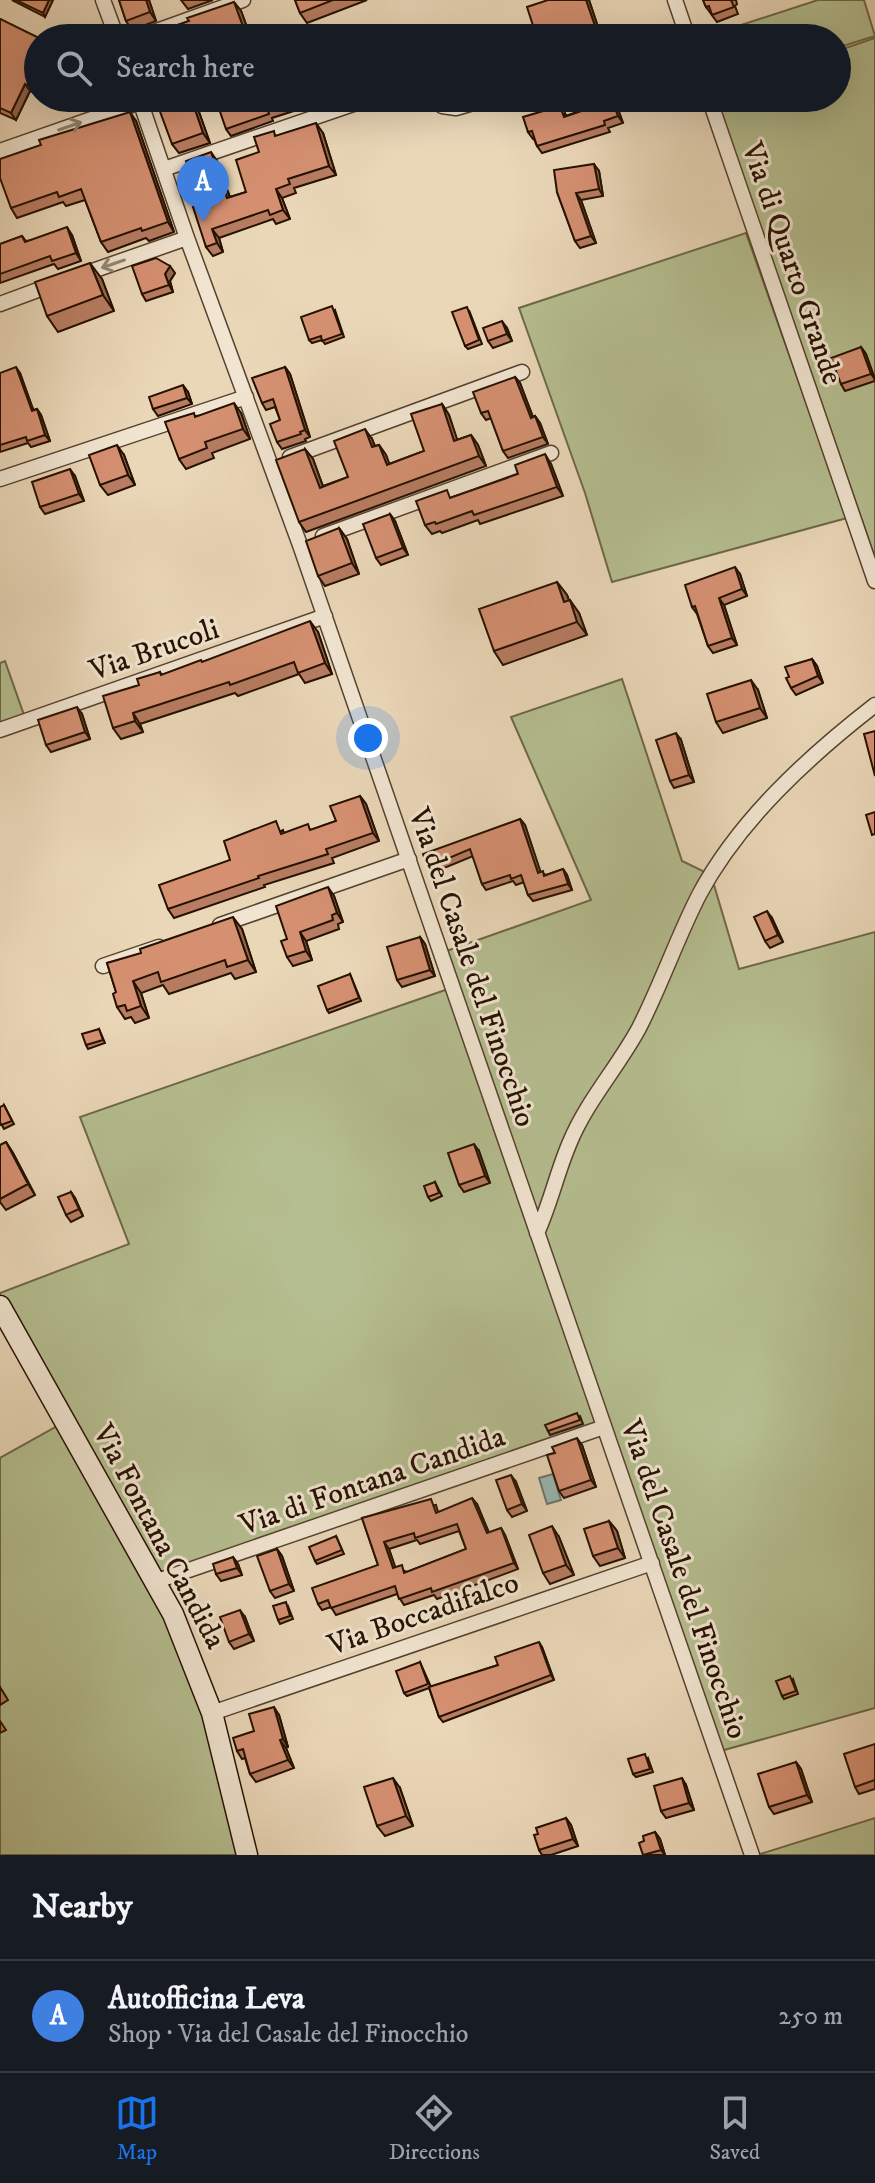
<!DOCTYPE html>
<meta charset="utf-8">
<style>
:root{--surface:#171b24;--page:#20242c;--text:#f1f3f6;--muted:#9ea1a6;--line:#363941;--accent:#1a73e8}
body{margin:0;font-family:"IM FELL DW Pica",serif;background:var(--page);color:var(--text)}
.you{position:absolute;left:368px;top:738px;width:28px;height:28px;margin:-20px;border:6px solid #fff;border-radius:50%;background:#1a73e8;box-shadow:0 0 0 12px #1a73e833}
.badge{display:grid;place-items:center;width:52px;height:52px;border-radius:50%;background:var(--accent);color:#fff;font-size:26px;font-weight:700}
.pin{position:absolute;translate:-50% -66px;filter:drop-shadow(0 2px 4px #0008)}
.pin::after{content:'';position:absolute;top:42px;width:28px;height:24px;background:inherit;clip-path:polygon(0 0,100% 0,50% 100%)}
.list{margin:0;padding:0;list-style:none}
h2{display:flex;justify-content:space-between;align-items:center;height:104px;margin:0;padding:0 32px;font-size:34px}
h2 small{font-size:26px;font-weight:400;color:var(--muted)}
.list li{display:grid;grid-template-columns:52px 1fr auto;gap:24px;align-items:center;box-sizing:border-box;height:112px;padding:0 32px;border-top:2px solid var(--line)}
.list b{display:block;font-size:30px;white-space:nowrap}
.list p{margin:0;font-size:26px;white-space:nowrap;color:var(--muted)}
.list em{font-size:26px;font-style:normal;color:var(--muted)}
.icon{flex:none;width:44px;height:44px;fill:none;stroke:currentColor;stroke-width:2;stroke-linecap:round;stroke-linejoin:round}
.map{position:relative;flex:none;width:875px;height:1855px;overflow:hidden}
.search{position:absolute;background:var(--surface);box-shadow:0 8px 32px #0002;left:24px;right:24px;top:24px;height:88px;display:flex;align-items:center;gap:20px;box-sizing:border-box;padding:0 28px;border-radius:44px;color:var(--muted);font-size:30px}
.sheet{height:216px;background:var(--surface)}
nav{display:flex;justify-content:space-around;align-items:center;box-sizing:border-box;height:112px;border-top:2px solid var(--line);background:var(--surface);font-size:22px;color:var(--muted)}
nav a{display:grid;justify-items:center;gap:4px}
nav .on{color:var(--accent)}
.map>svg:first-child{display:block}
</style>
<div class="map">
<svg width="875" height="1855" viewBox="0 0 875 1855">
<rect width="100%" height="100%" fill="#ead7b8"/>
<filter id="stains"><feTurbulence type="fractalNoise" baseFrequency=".0025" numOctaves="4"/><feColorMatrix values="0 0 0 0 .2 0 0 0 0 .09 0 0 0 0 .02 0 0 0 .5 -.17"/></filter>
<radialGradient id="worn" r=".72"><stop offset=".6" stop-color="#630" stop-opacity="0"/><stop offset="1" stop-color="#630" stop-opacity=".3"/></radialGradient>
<!-- green -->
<path fill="#b5be90" stroke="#6d6848" stroke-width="2" d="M818 0H864L875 36 837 48V38H701Z
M875 38V558L716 98H837V51Z
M746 233 847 518 612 582 585 493 519 308Z
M5 661 24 715 0 724V663Z
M622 679 682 861 711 875 739 969 875 932V1708L717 1752 605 1428 157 1581 166 1598 247 1855H0V1458L66 1421 0 1306V1293L129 1244 80 1117 451 988 441 953 591 900 511 717Z
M875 1818V1855H757Z"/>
<!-- water -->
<path fill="#98b9b3" stroke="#6a766b" stroke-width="2" d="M553 1474 561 1500 547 1504 539 1478Z"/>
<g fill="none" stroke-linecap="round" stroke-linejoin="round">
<defs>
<path id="street" d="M103 0 117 38
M675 0 688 38
M137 38 243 0
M139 98 187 238 300 545 752 1855
M437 98 442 106 456 108 490 98
M709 98 875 581
M0 151 140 102
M164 169 371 98
M78 276 187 238
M0 304 54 284
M290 457 522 372
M0 479 246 397
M323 536 551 453
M0 730 325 616
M220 925 409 859
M103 966 159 947
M537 1233C551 1202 557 1172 570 1142 587 1101 618 1067 639 1028 661 985 677 938 699 895 739 820 808 757 875 705
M157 1581 604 1427
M212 1713 652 1563"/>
<path id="secondary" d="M0 1306 173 1614 212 1713 247 1855"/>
</defs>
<!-- street casing -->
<use href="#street" stroke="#56422e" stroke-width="17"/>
<!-- secondary casing -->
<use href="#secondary" stroke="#251100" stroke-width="23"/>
<!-- street -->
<use href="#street" stroke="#f1e5d1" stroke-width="14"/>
<!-- secondary -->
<use href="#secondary" stroke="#f1e5d1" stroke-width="20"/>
</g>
<!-- wall -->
<path fill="#b77c62" stroke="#251100" stroke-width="2" fill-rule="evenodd" d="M12 0H53L45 17Z
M119 0H149L156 21 132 30 126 21Z
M181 0H213L188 9Z
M295 0H367L307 23 300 13Z
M589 0 601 36 596 38H537Z
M703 0H736L737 4 735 6 738 14 717 22 706 7Z
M234 2 241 11 251 38H141L189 21Z
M0 19 38 38V95L30 91 16 120 0 113Z
M44 98H58L56 104Z
M194 98 210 143 179 153 172 144Z
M233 98H306L309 106 272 118 273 121 231 136 226 129Z
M614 98 623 123 608 128 610 132 542 153 537 146 534 139H533L528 132 565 113 566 116Z
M136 121 174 232 149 241 146 238 108 252 101 242 85 200 66 206 63 202 17 218 11 208Z
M323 133 336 175 294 188 296 193 282 198 290 219 276 224 273 219 219 238 223 252 213 256 206 247 200 205 217 161 230 197 246 192 259 152 277 136Z
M599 171 603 196 581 200 596 243 580 248 575 241 557 192Z
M72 235 81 261 58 269 54 264 0 283V244L22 236 26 241Z
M175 273 170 281 173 292 146 301 142 294Z
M102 279 114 311 58 332 47 316Z
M335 310 344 337 325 344 322 340 312 343 309 340Z
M469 310 482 344 468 349 465 346Z
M507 328 512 341 493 348 488 341Z
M861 347 866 354 875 381 845 391 841 384Z
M285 367 290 374 310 437 305 439 306 441 282 449 277 442 280 420 275 407 266 410 262 403Z
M0 373H20L33 410 37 409 41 415 50 441 31 447 28 443 0 452Z
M515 377 520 383 533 417 535 416 540 423 548 444 508 458 503 451 491 418 486 420 481 413Z
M188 392 192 404 158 416 153 409Z
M442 404 449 415 457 440 471 435 478 445 486 466 306 532 299 522 305 449 313 459 323 486 348 477 372 439 375 446 379 445 386 455 389 464 424 451Z
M241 413 250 439 212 453 214 458 186 469 179 459 196 416Z
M124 455 135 485 108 495 100 485Z
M551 464 563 496 480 524 478 520 442 533 440 531 432 534 425 525 452 497Z
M75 476 84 501 45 514 40 507Z
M390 514 395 521 408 555 381 565 376 558Z
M339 528 347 539 359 574 325 586 318 576Z
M740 574 747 596 724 605 737 645 713 653 708 646 697 614 692 607Z
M557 582 567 595 569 600 579 613 587 635 503 665 494 651Z
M318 632 332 674 305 683 299 674 238 696 235 693 140 724 143 732 121 739 113 728 160 672 162 675 202 662Z
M812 659 817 666 823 683 796 695 791 688Z
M758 690 767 718 723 733 716 722Z
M82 714 90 739 51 752 46 745Z
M681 740 694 782 674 788 670 781Z
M360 796 366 804 379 841 332 858 334 863 264 885 265 887 174 918 168 909 230 860 283 830 284 833 311 830 336 821Z
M520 819 525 825 540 872 546 875 563 869 567 875 572 890 533 901 528 895 524 882 516 885 513 881 486 890 482 884 473 856 432 873 428 867Z
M334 896 343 922 338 924 339 929 306 941 312 960 293 966 287 957V939Z
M772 918 783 942 770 948 765 941Z
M242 929 256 972 235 979 231 973 169 994 163 985 141 993 149 1018 135 1023 131 1017 125 1019 117 1007 116 992 107 963Z
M420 937 425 944 435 976 402 987 397 980Z
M350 974 361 1001 329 1013 327 1010Z
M99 1029 105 1043 88 1049 86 1045Z
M4 1105 14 1124 4 1129 0 1122Z
M6 1142 13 1153 35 1195 6 1210 0 1202V1145Z
M479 1151 490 1183 464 1192 459 1185Z
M435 1182 442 1196 431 1201 428 1197Z
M71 1192 75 1198 83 1216 71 1222 66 1215Z
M580 1416 583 1424 550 1435 548 1431Z
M582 1445 596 1487 564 1498 559 1491 555 1453Z
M516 1482 527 1511 512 1517 507 1510Z
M477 1504 489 1533 501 1528 505 1535 518 1569 437 1599 434 1595 404 1605 397 1594 336 1615 331 1607 322 1610 318 1604 378 1565 362 1518 436 1505 438 1512ZM459 1531 466 1549 407 1572 395 1567 389 1549 417 1540 420 1544Z
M609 1521 617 1531 625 1558 600 1566 593 1556Z
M336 1536 344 1554 317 1564 315 1561Z
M559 1537 574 1575 550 1584 543 1573Z
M277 1549 282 1556 294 1591 275 1598 270 1591Z
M233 1557 238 1564 242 1575 221 1581 216 1574Z
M288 1606 293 1619 280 1624 278 1620Z
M245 1617 254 1641 234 1649 229 1642Z
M542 1647 554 1680 443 1722 439 1717 429 1688 407 1696 404 1693 420 1662 431 1687 498 1665Z
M793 1679 798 1694 784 1699 782 1696Z
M0 1687 8 1700 0 1705Z
M279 1715 288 1747 286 1748 294 1768 256 1782 250 1774 245 1758 242 1759 237 1751 254 1731Z
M0 1721 6 1730 0 1733Z
M875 1744V1789L859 1794 855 1787Z
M648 1758 653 1772 636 1777 633 1774Z
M796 1762 801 1769 812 1802 774 1814 769 1807Z
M686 1785 694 1810 666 1818 661 1811Z
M400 1788 413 1826 385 1836 377 1826Z
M566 1818 571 1825 578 1846 551 1855H542L539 1850Z
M655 1832 660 1839 665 1855H643L644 1841Z"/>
<!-- shaded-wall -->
<path fill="#956550" stroke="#251100" stroke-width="2" d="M49 0H53L45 17 43 13Z
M146 0H149L156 21 150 12Z
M586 0H589L601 36 596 29Z
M234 2 241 11 251 38H249L245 32Z
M25 84 30 91 16 120 11 113Z
M191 98H194L210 143 203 133Z
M611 98H614L623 123 618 116Z
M130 112 136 121 174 232 168 222Z
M316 123 323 133 336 175 329 166Z
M211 152 217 161 233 207 227 198Z
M594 164 599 171 603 196 599 189Z
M276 189 282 198 290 219 283 210Z
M576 193 581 200 596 243 591 236Z
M67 227 72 235 81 261 76 253Z
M212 229 219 238 223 252 217 243Z
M90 263 102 279 114 311 103 295Z
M170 266 175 273 170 281 173 292 169 285 165 274Z
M502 321 507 328 512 341 507 334Z
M861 347 866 354 875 379 871 374Z
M16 367 20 373 36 417 32 411Z
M285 367 290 374 310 437 305 430Z
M515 377 520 383 536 425 531 418Z
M183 385 188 392 192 404 187 398Z
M234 403 241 413 250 439 243 429Z
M442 404 449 415 461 451 454 441Z
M37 409 41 415 50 441 45 435Z
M535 416 540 423 548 444 543 437Z
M365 429 372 439 379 458 372 447Z
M471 435 478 445 486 466 479 456Z
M117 445 124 455 135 485 128 475Z
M379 445 386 455 394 476 387 465Z
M305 449 313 459 327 498 320 488Z
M545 454 551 464 563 496 557 487Z
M70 469 75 476 84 501 79 494Z
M390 514 395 521 408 555 403 548Z
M339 528 347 539 359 574 352 563Z
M735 567 740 574 747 596 742 589Z
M557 582 567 595 574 615 564 602Z
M719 598 724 605 737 645 732 638Z
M570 600 579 613 587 635 577 622Z
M310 621 318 632 332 674 325 663Z
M812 659 817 666 823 683 818 676Z
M751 680 758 690 767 718 760 708Z
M77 707 82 714 90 739 85 732Z
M133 713 140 724 143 732 135 721Z
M676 733 681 740 694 782 689 775Z
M360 796 366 804 379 841 373 833Z
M520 819 525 825 543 879 538 873Z
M563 869 567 875 572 890 568 884Z
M328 887 334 896 343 922 337 913Z
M767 911 772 918 783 942 778 935Z
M233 917 242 929 256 972 248 960Z
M300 932 306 941 312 960 306 951Z
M420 937 425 944 435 976 430 970Z
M133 981 141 993 149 1018 141 1006Z
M6 1142 13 1153 35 1195 28 1184Z
M474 1144 479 1151 490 1183 485 1176Z
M71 1192 75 1198 83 1216 79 1209Z
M577 1438 582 1445 596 1487 591 1480Z
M511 1475 516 1482 527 1511 522 1504Z
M472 1498 477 1504 492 1540 487 1533Z
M609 1521 617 1531 625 1558 618 1548Z
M552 1526 559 1537 574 1575 566 1565Z
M501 1528 505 1535 518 1569 514 1563Z
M384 1542 389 1549 398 1575 393 1568Z
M277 1549 282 1556 294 1591 289 1584Z
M233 1557 238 1564 242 1575 237 1568Z
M240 1610 245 1617 254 1641 249 1634Z
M539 1642 542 1647 554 1680 551 1675Z
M274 1707 279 1715 288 1747 283 1739Z
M280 1740 286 1748 294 1768 288 1760Z
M796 1762 801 1769 812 1802 807 1795Z
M393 1778 400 1788 413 1826 406 1816Z
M682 1778 686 1785 694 1810 689 1803Z
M566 1818 571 1825 578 1846 573 1839Z
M655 1832 660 1839 665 1855 661 1850Z"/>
<!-- building -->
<path fill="#d59072" stroke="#251100" stroke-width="2" fill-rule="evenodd" d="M16 0H49L43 13Z
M119 0H146L150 12 126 21Z
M295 0H333L300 13Z
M548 0H586L596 29 572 38H537L527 7Z
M703 0H731L734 7 712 15 709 6 706 7Z
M234 2 245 32 230 38H141L189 21 187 18Z
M0 19 39 38H38V91L25 84 11 113 0 108Z
M448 26 452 38H418V36Z
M155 98H191L203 133 172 144Z
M233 98H304V99L268 111 269 114 226 129 217 103Z
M584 98H611L618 116 604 121 605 125 537 146 532 131 528 132 523 117 560 106 564 117 587 109Z
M130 112 168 222 142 231 141 228 101 242 81 189 59 197 57 192 11 208 0 178V159L41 145 39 140Z
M316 123 329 166 288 179 290 184 276 189 283 210 270 215 268 210 212 229 217 243 206 247 193 207 200 205 186 161 211 152 227 198 246 192 236 160 259 152 254 137 274 131 275 136Z
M594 164 599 189 576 193 591 236 575 241 557 192 554 170Z
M67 227 76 253 52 261 50 256 0 274V244L22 236 25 242Z
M156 258 170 266 165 274 169 285 142 294 132 266Z
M90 263 103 295 47 316 35 282Z
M332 306 342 334 322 341 321 336 309 340 301 317Z
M467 307 479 340 465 346 452 312Z
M502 321 507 334 488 341 483 328Z
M861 347 871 374 841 384 831 358Z
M16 367 32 411 37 409 45 435 27 441 26 437 0 445V373Z
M285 367 305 430 300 432 301 434 277 442 270 424 280 420 273 399 262 403 252 378Z
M515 377 531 418 535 416 543 437 503 451 488 411 481 413 473 392Z
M183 385 187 398 153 409 149 397Z
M234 403 243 429 205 442 207 448 179 459 165 422 194 413 195 417Z
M442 404 454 441 471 435 479 456 299 522 276 460 305 449 320 488 348 477 334 441 365 429 372 447 379 445 387 465 424 451 411 414Z
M117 445 128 475 100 485 89 455Z
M545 454 557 487 474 515 472 511 436 524 435 522 425 525 416 501 447 490 450 498 518 474 515 465Z
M70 469 79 494 40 507 32 482Z
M390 514 403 548 376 558 363 524Z
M339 528 352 563 318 576 306 541Z
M735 567 742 589 719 598 732 638 708 646 695 606 692 607 685 585Z
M557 582 564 602 570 600 577 622 494 651 479 609Z
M310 621 325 663 298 673 294 662 230 685 229 682 133 713 135 721 113 728 103 696 139 685 137 679 160 672 161 675 201 660 202 662Z
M812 659 818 676 791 688 786 678 789 677 785 667Z
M751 680 760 708 716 722 707 694Z
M77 707 85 732 46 745 38 720Z
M875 731V776L864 734Z
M676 733 689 775 670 781 656 740Z
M360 796 373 833 326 849 328 854 258 876 259 878 168 909 159 885 230 860 224 841 276 821 281 834 308 824 310 830 336 821 330 806Z
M875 812V834L872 835 866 815Z
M520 819 538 873 543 871 544 876 563 869 568 884 528 895 521 875 511 879 510 875 482 884 470 849 428 867 423 854Z
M328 887 337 913 332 915 333 920 300 932 306 951 287 957 281 941 287 939 276 906Z
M767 911 778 935 765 941 754 917Z
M233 917 248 960 227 967 225 960 161 982 158 972 133 981 141 1006 127 1011 125 1005 117 1007 113 994 116 992 107 963 141 953 140 949Z
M420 937 430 970 397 980 387 947Z
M350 974 359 998 327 1010 318 986Z
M99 1029 103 1040 86 1045 82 1034Z
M4 1105 12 1121 1 1125 0 1122V1107Z
M6 1142 28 1184 0 1199V1145Z
M474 1144 485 1176 459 1185 448 1153Z
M435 1182 439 1193 428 1197 424 1186Z
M71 1192 79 1209 66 1215 58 1197Z
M577 1413 580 1420 548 1431 545 1425Z
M577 1438 591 1480 559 1491 547 1455 555 1453 552 1447Z
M511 1475 522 1504 507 1510 496 1480Z
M472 1498 487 1533 501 1528 514 1563 432 1592 431 1588 399 1599 395 1586 331 1608 328 1600 318 1604 312 1588 378 1565 362 1518 431 1499 436 1513ZM457 1524 466 1549 404 1573 402 1565 393 1568 384 1542 414 1533 415 1538Z
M609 1521 618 1548 593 1556 584 1529Z
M552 1526 566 1565 543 1573 529 1535Z
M336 1536 342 1550 315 1561 309 1547Z
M277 1549 289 1584 270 1591 257 1556Z
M233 1557 237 1568 216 1574 213 1564Z
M286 1602 290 1616 278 1620 273 1606Z
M240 1610 249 1634 229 1642 220 1617Z
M539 1642 551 1675 439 1717 429 1687 498 1665 495 1657Z
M420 1662 428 1684 404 1693 396 1671Z
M790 1676 796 1691 782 1696 776 1681Z
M274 1707 283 1739 280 1740 288 1760 250 1774 243 1749 237 1751 233 1738 254 1731 249 1714Z
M875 1744V1780L855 1787 844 1754Z
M645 1754 650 1769 633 1774 628 1759Z
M796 1762 807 1795 769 1807 758 1774Z
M393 1778 406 1816 377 1826 364 1787Z
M682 1778 689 1803 661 1811 654 1786Z
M566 1818 573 1839 539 1850 534 1835 538 1834 536 1828Z
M655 1832 661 1850 643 1855 639 1843 644 1841 643 1836Z"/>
<!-- one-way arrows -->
<defs><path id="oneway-shaft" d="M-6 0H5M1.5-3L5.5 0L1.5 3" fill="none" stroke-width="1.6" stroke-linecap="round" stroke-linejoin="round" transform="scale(2)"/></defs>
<g stroke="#958673">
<use href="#oneway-shaft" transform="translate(70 126) rotate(-19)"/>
<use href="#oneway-shaft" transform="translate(113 264) rotate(161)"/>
</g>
<g text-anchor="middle" stroke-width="6" stroke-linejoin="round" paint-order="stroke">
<!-- street labels -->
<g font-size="30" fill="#251100" stroke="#f1e5d1">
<text transform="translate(793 263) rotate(71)" y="10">Via di Quarto Grande</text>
<text transform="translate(154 649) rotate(-19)" y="10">Via Brucoli</text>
<text transform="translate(473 967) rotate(71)" y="10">Via del Casale del Finocchio</text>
<text transform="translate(372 1480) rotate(-19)" y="10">Via di Fontana Candida</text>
<text transform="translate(160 1536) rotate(62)" y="10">Via Fontana Candida</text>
<text transform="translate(685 1579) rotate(71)" y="10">Via del Casale del Finocchio</text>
<text transform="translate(423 1613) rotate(-19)" y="10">Via Boccadifalco</text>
</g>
</g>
<rect width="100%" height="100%" filter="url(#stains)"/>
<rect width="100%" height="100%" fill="url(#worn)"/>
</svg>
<div class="you"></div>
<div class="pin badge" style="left:203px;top:222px;background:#3f7fe0">A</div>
<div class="search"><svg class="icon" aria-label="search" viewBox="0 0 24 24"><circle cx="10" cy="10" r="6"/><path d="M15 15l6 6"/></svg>Search here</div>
</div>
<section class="sheet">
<h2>Nearby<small></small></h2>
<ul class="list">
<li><span class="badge" style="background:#3f7fe0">A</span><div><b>Autofficina Leva</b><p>Shop · Via del Casale del Finocchio</p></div><em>250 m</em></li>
</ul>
</section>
<nav>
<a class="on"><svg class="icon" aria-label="map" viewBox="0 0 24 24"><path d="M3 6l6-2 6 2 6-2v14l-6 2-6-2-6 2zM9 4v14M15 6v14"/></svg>Map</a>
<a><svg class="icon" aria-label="directions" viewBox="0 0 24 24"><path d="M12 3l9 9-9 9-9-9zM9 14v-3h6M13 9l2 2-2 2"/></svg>Directions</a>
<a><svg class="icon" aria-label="saved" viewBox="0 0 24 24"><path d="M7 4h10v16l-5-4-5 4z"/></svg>Saved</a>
</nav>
